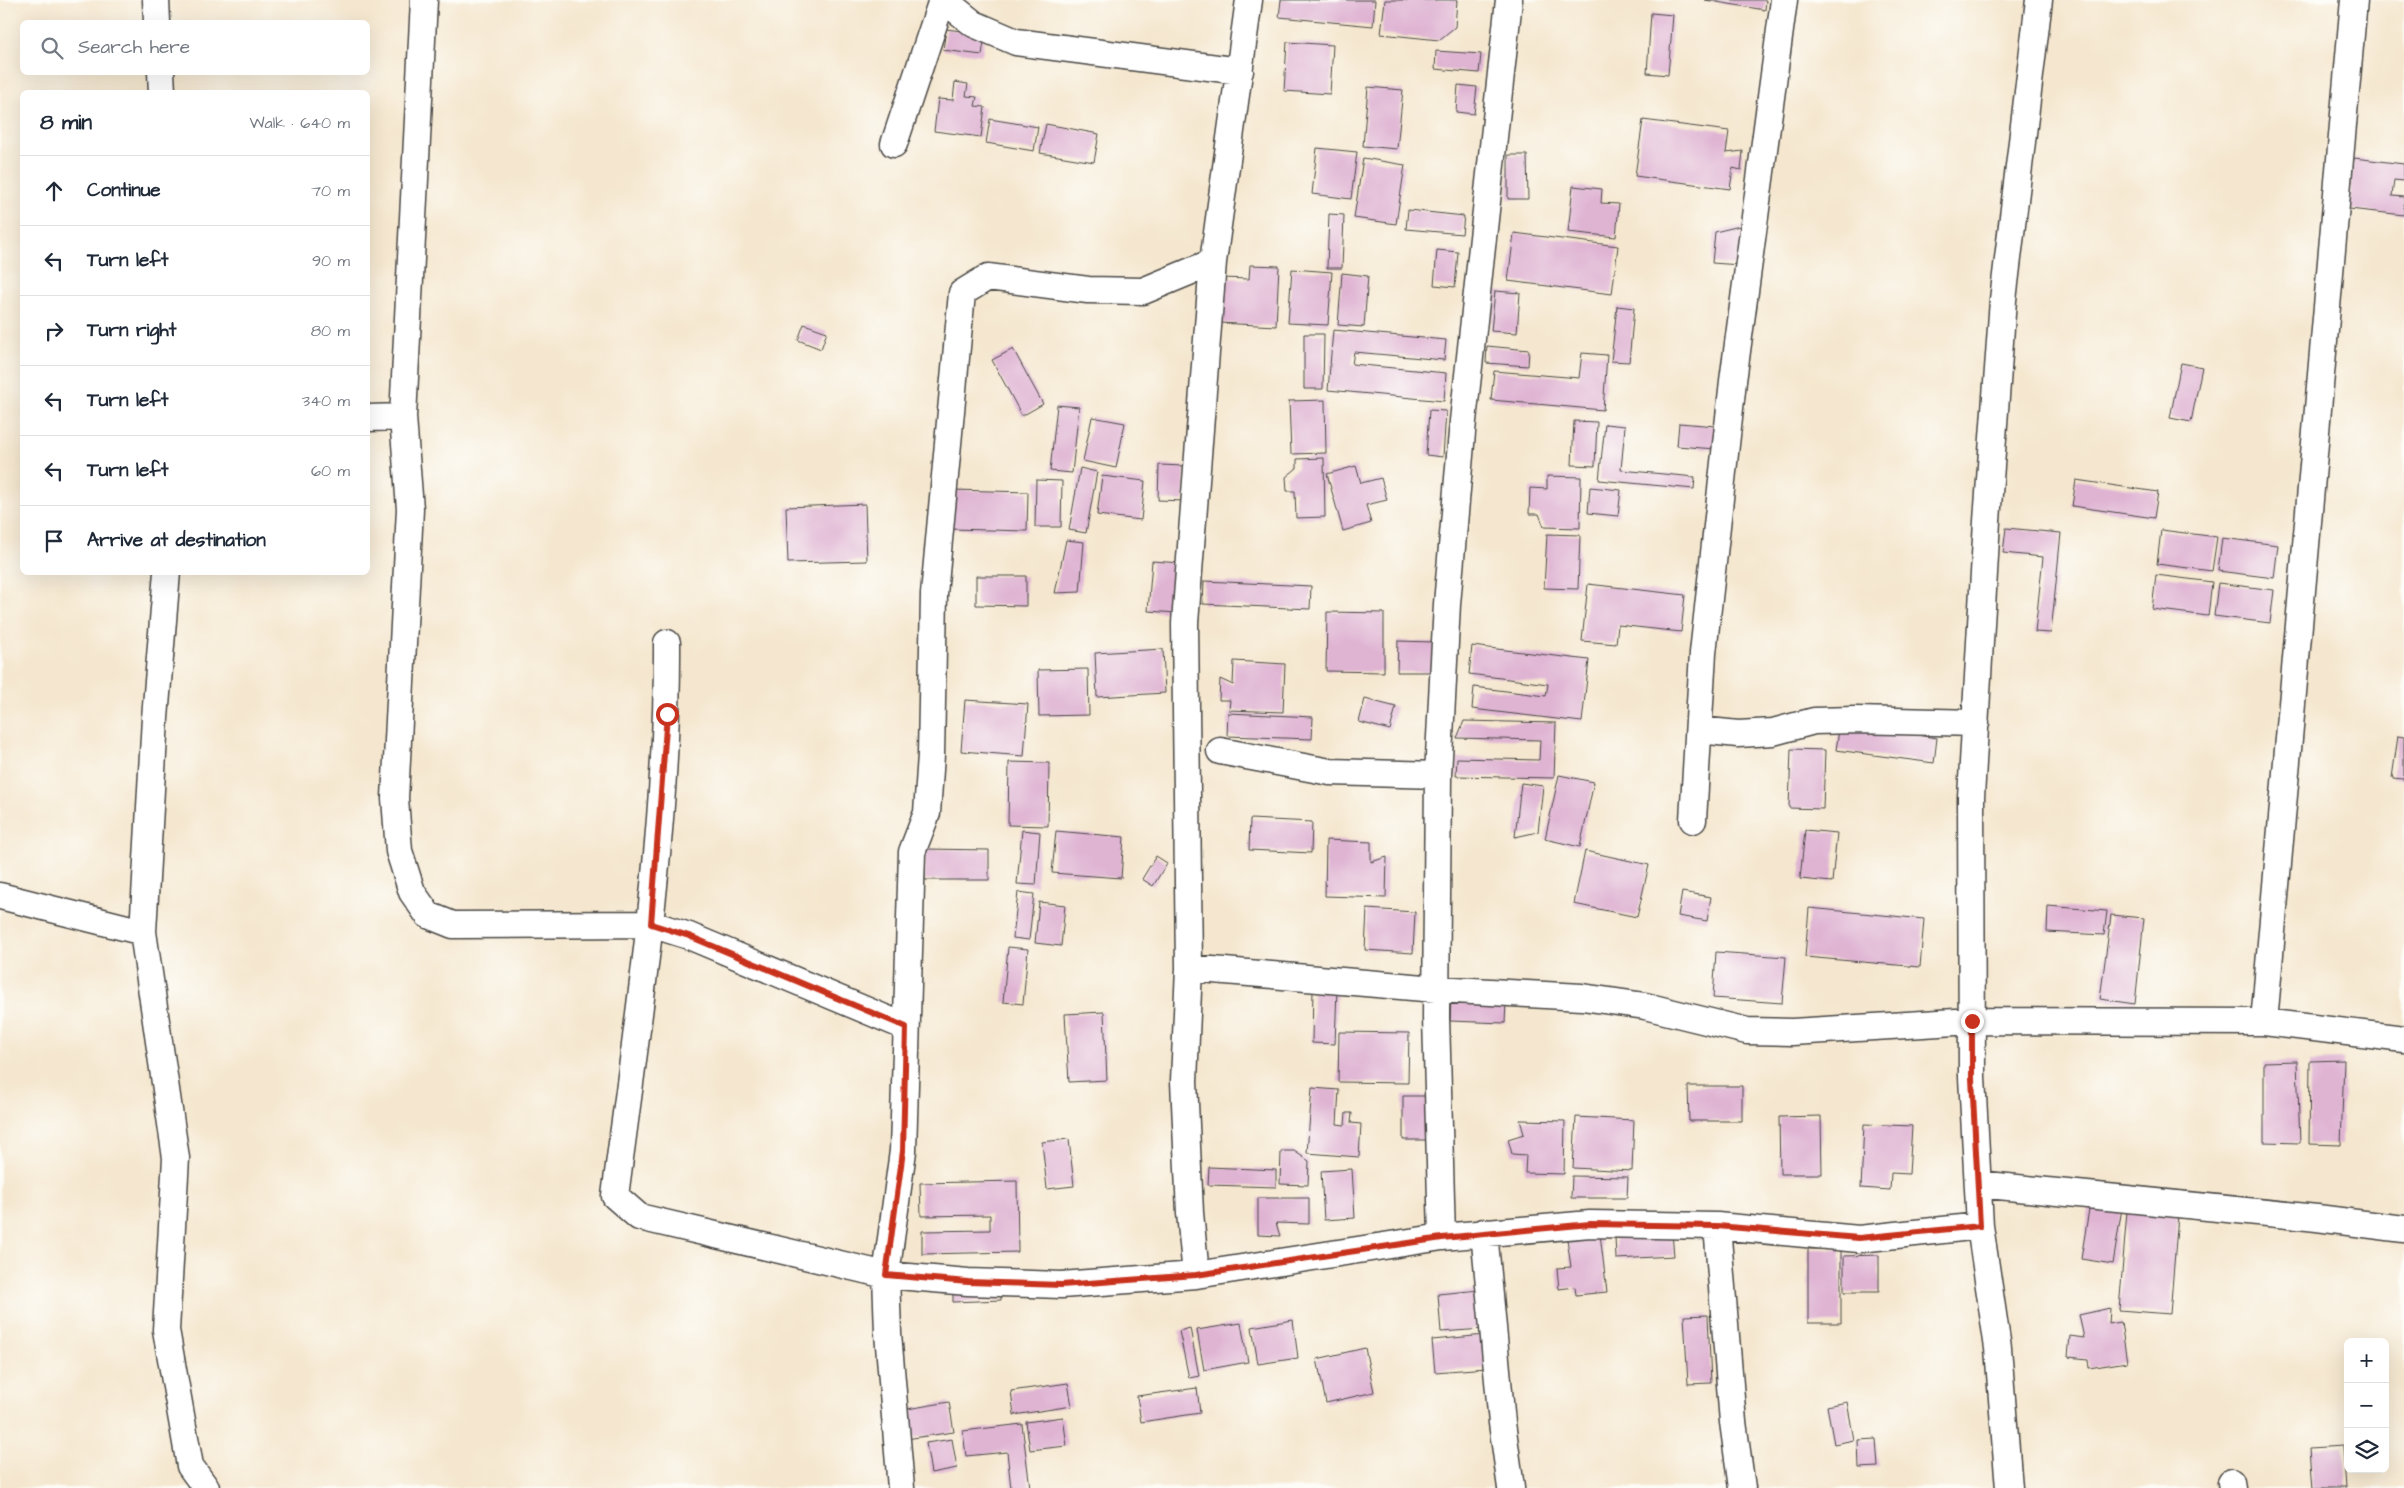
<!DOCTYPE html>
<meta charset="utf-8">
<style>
:root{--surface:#fff;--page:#f2f2f3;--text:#1f2937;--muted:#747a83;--line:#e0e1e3}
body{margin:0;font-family:"Architects Daughter",sans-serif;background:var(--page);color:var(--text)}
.controls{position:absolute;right:15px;bottom:15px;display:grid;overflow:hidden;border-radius:8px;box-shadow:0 5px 20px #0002}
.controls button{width:45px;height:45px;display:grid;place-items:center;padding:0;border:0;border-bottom:1px solid var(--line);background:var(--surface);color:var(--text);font:25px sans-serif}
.stop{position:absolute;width:15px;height:15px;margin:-11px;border:4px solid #c8321e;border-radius:50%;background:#fff}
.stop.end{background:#c8321e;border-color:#fff;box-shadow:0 1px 5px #0008}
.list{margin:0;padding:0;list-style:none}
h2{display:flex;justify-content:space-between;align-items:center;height:65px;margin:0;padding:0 20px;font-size:21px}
h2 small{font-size:16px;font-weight:400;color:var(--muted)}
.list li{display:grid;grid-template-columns:32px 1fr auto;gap:15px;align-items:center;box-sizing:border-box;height:70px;padding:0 20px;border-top:1px solid var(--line)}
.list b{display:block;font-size:19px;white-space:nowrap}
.list em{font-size:16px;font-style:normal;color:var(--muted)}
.icon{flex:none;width:28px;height:28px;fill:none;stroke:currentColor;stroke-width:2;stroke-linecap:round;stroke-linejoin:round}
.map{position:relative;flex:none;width:2404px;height:1488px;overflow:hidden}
.search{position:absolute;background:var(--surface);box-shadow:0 5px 20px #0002;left:20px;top:20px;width:350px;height:55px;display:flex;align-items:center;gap:12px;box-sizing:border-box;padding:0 18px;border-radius:8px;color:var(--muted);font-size:19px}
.panel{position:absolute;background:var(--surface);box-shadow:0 5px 20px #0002;left:20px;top:90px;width:350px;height:485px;border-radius:8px}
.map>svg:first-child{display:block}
</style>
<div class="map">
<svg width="2404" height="1488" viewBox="0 0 2404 1488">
<rect width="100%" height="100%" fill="#fdfcf7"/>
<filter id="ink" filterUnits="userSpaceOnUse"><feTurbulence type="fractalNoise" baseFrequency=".02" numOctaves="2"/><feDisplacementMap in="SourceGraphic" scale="10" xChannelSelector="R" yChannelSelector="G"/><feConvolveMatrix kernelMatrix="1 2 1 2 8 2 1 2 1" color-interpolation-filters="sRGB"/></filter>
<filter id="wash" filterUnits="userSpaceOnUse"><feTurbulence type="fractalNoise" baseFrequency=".0096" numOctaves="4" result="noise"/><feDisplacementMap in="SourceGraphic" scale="20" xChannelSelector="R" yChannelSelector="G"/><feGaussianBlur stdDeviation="1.12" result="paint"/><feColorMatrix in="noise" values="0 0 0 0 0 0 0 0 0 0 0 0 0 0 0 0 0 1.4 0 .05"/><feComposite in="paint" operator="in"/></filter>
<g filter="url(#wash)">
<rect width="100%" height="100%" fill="#f5e7cf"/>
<g id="blocks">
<!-- building -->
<path fill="#dfb4d3" d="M1281 0H1375L1373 26 1279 17Z
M1385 0H1457L1455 27 1439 40 1381 34Z
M1705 0H1766L1765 10Z
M1651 13 1673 15 1668 75 1647 73Z
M946 29 985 34 982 55 943 50Z
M1287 42 1333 45 1330 94 1284 91Z
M1436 51 1481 54 1479 73 1435 69Z
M955 82 968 84 966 96 977 97 975 106 985 107 981 137 934 131 938 99 953 100Z
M1458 85 1477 87 1474 114 1456 112Z
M1368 87 1403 90 1397 149 1363 146Z
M990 119 1038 127 1034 151 986 143Z
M1643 120 1729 131 1726 153 1743 151 1741 170 1733 168 1730 189 1635 176Z
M1046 124 1099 134 1094 162 1040 153Z
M1317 148 1357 152 1351 199 1312 194Z
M1508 155H1527L1528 199H1508Z
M1363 158 1405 165 1396 224 1354 218Z
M2354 158 2404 164V181L2394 180 2392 196 2404 197V215L2349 209Z
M1573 186 1602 189 1601 203 1619 204 1616 237 1568 232Z
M1408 210 1464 216 1462 234 1406 229Z
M1329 214 1344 215 1342 268H1327Z
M1744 225 1740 265 1712 263 1715 232Z
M1514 233 1618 246 1612 294 1508 281Z
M1437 250 1458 252 1455 287 1434 285Z
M1250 265 1279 266 1276 326 1219 323 1221 278 1249 279Z
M1292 269 1332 272 1328 325 1288 323Z
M1342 273 1368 276 1364 327 1338 325Z
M1495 291 1520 293 1517 333 1491 331Z
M1617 306 1634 308 1629 362 1611 361Z
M804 324 827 332 821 349 798 340Z
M1333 330 1446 340 1444 360 1354 352 1352 364 1446 373 1444 401 1328 390Z
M1304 334H1324L1323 389H1304Z
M1487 346 1529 350 1528 366 1486 363Z
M1013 349 1043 404 1022 416 992 360Z
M1582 353 1607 355 1603 410 1491 400 1494 371 1579 378Z
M2181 363 2202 367 2191 422 2170 418Z
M1325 400 1326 453 1291 454 1289 401Z
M1057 405 1079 407 1072 473 1050 471Z
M1429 410 1446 411 1443 457 1426 455Z
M1092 417 1125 423 1116 468 1083 461Z
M1574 421 1597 422 1595 466 1572 465Z
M1679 423 1716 426 1715 449 1677 446Z
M1605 424 1625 426 1621 470 1695 477 1694 489 1599 480Z
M1324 458 1325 517 1296 518 1295 491H1287L1286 477 1297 468V459Z
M1159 465 1185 466 1184 501 1158 500Z
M1356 466 1361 483 1381 478 1387 500 1366 505 1371 523 1343 531 1327 474Z
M1080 468 1097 472 1086 533 1069 530Z
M1102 476 1145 481 1141 520 1097 515Z
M1547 476 1581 477 1580 528 1544 527 1539 514H1529L1530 488 1547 489Z
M1036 480 1062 481 1061 527H1035Z
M2076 480 2158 492 2154 518 2072 506Z
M1590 487 1621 490 1618 516 1588 513Z
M952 490 1028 492 1027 531 951 529Z
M865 504 867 561 788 563 786 507Z
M2006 528 2061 533 2051 633 2035 632 2043 557 2003 553Z
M2161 530 2217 537 2212 571 2157 564Z
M1547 534 1580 535 1578 589 1544 588Z
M2222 538 2278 545 2274 578 2218 571Z
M1066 540 1084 542 1080 592 1055 593Z
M1152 561 1181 563 1177 613 1148 611Z
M2156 575 2212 582 2208 616 2152 609Z
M976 576H1026V606L976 605Z
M1204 581 1311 586 1310 609 1203 604Z
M2218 583 2274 590 2270 623 2214 616Z
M1588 584 1685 595 1681 632 1618 625 1616 644 1582 641Z
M1327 612 1384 613V672L1326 671Z
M1398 641 1434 642V672H1397Z
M1472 646 1589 660 1582 722 1472 709 1474 687 1546 696 1548 684 1469 674Z
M1163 649 1165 693 1097 697 1095 653Z
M1234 661 1285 664 1283 712 1229 710 1230 700H1219L1220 679 1233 685Z
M1088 669 1089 715 1039 716 1038 670Z
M1365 699 1396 707 1390 730 1359 722Z
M965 700 1028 704 1024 756 961 751Z
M1228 713 1313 717 1312 739 1227 736Z
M1464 721 1556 723 1554 778 1456 776 1457 758 1539 760 1540 740 1457 738Z
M1840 724 1937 738 1934 763 1836 750Z
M2398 736 2404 737V779L2392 778Z
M1791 749 1825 750 1823 809 1789 808Z
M1009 762 1049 763 1048 826 1008 825Z
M1559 775 1594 782 1580 847 1545 839Z
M1521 783 1543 786 1538 832 1515 837Z
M1250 819 1312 822 1311 853 1249 850Z
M1022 830 1040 832 1036 885 1017 884Z
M1805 830 1837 833 1832 882 1800 879Z
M1056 831 1124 837 1121 878 1052 873Z
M1326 840 1371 842V862L1387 857 1386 898 1325 896Z
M925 849 989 850V880H925Z
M1585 851 1649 865 1637 917 1574 904Z
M1156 856 1167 863 1153 886 1142 879Z
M1018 892 1034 894 1029 940 1013 938Z
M1682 892 1711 897 1707 921 1678 916Z
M1039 902 1065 905 1061 946 1035 943Z
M2048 906 2107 911 2104 935 2047 932Z
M1809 908 1924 919 1920 967 1805 957Z
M1367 909 1415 912 1413 953 1365 950Z
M2111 915 2144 918 2135 1004 2100 999Z
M1008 947 1028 949 1023 1004 1003 1002Z
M1716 952 1786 957 1782 1003 1713 998Z
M1313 988H1337L1335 1044 1312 1043Z
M1451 1000 1506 1002 1505 1023 1450 1021Z
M1104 1012 1107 1080 1069 1082 1065 1014Z
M1339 1032 1409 1033 1408 1083 1338 1082Z
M2344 1060 2341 1145 2309 1144 2310 1061Z
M2297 1061 2300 1143 2264 1142V1062Z
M1688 1086H1742V1121H1689Z
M1312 1088 1339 1090 1337 1124 1345 1125 1346 1113H1352L1351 1123 1361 1124 1359 1157 1307 1153Z
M1403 1096H1427V1140H1403Z
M1821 1116 1822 1174H1780L1779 1117Z
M1576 1117 1634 1120 1632 1171 1573 1168Z
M1520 1120 1565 1121 1564 1174 1525 1173 1526 1155 1512 1154 1508 1139 1524 1134Z
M1864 1124 1912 1126 1909 1174 1891 1173 1890 1190 1861 1188Z
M1069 1139 1074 1186 1047 1189 1042 1142Z
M1281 1151H1294L1309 1161 1308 1185 1280 1184Z
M1209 1167 1276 1170V1187L1208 1185Z
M1352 1169 1355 1218 1324 1220 1321 1171Z
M1572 1176 1628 1177 1627 1198H1571Z
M1017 1181 1018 1252 922 1254V1231L990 1230V1215L921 1216 920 1183Z
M1258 1198H1309V1224L1276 1223 1280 1236 1258 1235Z
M2090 1203 2122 1208 2113 1264 2081 1259Z
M2127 1211 2178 1215 2170 1314 2119 1310Z
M1672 1233 1674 1256 1616 1259 1615 1236Z
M1600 1234 1607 1292 1576 1295 1575 1287 1559 1289 1557 1268 1571 1267 1567 1239Z
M1808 1249H1841V1323H1808Z
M1879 1255V1292H1844V1256Z
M1001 1289V1300L953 1302V1290Z
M1480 1290 1483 1329 1441 1332 1438 1294Z
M2110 1308 2109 1324 2121 1322 2127 1362 2089 1368 2088 1359 2068 1357 2070 1336 2084 1338 2079 1315Z
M1708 1315 1711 1383 1688 1384 1684 1316Z
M1293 1320 1298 1358 1258 1364 1252 1327Z
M1241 1323 1248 1362 1204 1370 1197 1330Z
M1190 1328 1199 1376 1189 1378 1179 1331Z
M1485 1335 1487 1368 1435 1372 1432 1340Z
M1365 1348 1374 1392 1326 1403 1317 1359Z
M1068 1383 1072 1406 1014 1415 1011 1391Z
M1197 1388 1200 1413 1141 1422 1137 1396Z
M949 1402 954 1432 906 1439 901 1410Z
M1847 1402 1854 1440 1834 1444 1827 1406Z
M1063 1417 1067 1446 1030 1450 1026 1422Z
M1022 1424 1030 1488H1011L1007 1452 966 1456 963 1431Z
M952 1439 957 1468 931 1473 926 1443Z
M1876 1439 1878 1467 1859 1468 1858 1440Z
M2343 1446 2346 1488H2313L2310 1448Z"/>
</g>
</g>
<g filter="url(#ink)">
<use href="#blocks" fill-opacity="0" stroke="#494744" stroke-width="1"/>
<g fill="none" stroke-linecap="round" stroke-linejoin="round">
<defs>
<path id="street" d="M156 0 157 22
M424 0 403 417 410 509 395 798 399 851 412 892 428 915 453 925 651 924 689 936 906 1027
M944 0 974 24 1016 42 1240 71
M161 72 162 92
M894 144 942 0
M368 418 403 417
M667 643C668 828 639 1012 615 1196L639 1217 886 1275 968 1282 1061 1285 1196 1275 1442 1237 1590 1224 1717 1226 1859 1239 1980 1226
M1699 730 1738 734 1773 732 1814 721 1855 720 1976 723
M1220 751 1330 772 1438 775
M1693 820 1703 653 1733 381 1784 0
M0 896 143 932 155 718 167 572
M143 932 176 1158 166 1330 190 1466 206 1488
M1189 968 1436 989 1582 997 1645 1006 1747 1031 1792 1032 1972 1021 2264 1022 2404 1039
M2264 1022 2354 0
M1978 1184 2317 1218 2404 1229
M1717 1226 1733 1422 1742 1488
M1484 1232 1502 1423 1511 1488
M1442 1237 1436 1017 1438 775 1447 604 1463 421 1509 0
M1196 1275 1190 1213 1184 1081 1189 968 1185 623 1213 262 1249 0
M2231 1482 2232 1488
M901 1488 888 1333 886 1275 903 1151 912 852 927 813 931 755 934 594 962 293 988 277 1088 290 1143 291 1213 262
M2009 1488 1998 1348 1980 1226 1972 1077 1971 797 1987 521 2003 300 2039 0"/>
</defs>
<!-- street casing -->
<use href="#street" stroke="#494744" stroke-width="29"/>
<!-- street -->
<use href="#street" stroke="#fff" stroke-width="26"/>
</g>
</g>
<g fill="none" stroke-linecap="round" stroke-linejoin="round" filter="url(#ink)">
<!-- route -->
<path stroke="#c8321e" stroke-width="6" d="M667 714 651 924 689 936 906 1027 903 1151 886 1275 968 1282 1061 1285 1196 1275 1442 1238 1590 1224 1717 1226 1859 1238 1980 1226 1972 1078V1021"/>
</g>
</svg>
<div class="controls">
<button>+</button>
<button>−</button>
<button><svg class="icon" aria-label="layers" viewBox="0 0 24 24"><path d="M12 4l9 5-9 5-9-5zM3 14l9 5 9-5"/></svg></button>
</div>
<div class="stop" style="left:667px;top:714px"></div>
<div class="stop end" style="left:1972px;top:1021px"></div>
<div class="search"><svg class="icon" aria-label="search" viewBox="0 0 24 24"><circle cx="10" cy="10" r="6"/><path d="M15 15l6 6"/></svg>Search here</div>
<section class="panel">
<h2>8 min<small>Walk · 640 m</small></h2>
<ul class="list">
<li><svg class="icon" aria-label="ahead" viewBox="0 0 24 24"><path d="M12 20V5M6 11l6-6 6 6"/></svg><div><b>Continue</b></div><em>70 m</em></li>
<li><svg class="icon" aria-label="left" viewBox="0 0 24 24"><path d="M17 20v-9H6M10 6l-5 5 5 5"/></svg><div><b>Turn left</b></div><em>90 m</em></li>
<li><svg class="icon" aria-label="right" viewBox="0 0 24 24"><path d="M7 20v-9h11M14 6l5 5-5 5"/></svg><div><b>Turn right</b></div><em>80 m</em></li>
<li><svg class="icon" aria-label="left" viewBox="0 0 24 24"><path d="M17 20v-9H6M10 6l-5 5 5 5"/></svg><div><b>Turn left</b></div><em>340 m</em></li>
<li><svg class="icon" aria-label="left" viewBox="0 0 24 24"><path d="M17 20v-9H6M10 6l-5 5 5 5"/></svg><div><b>Turn left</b></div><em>60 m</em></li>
<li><svg class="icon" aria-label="arrive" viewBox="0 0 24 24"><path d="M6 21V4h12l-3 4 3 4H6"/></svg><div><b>Arrive at destination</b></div></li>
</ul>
</section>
</div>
